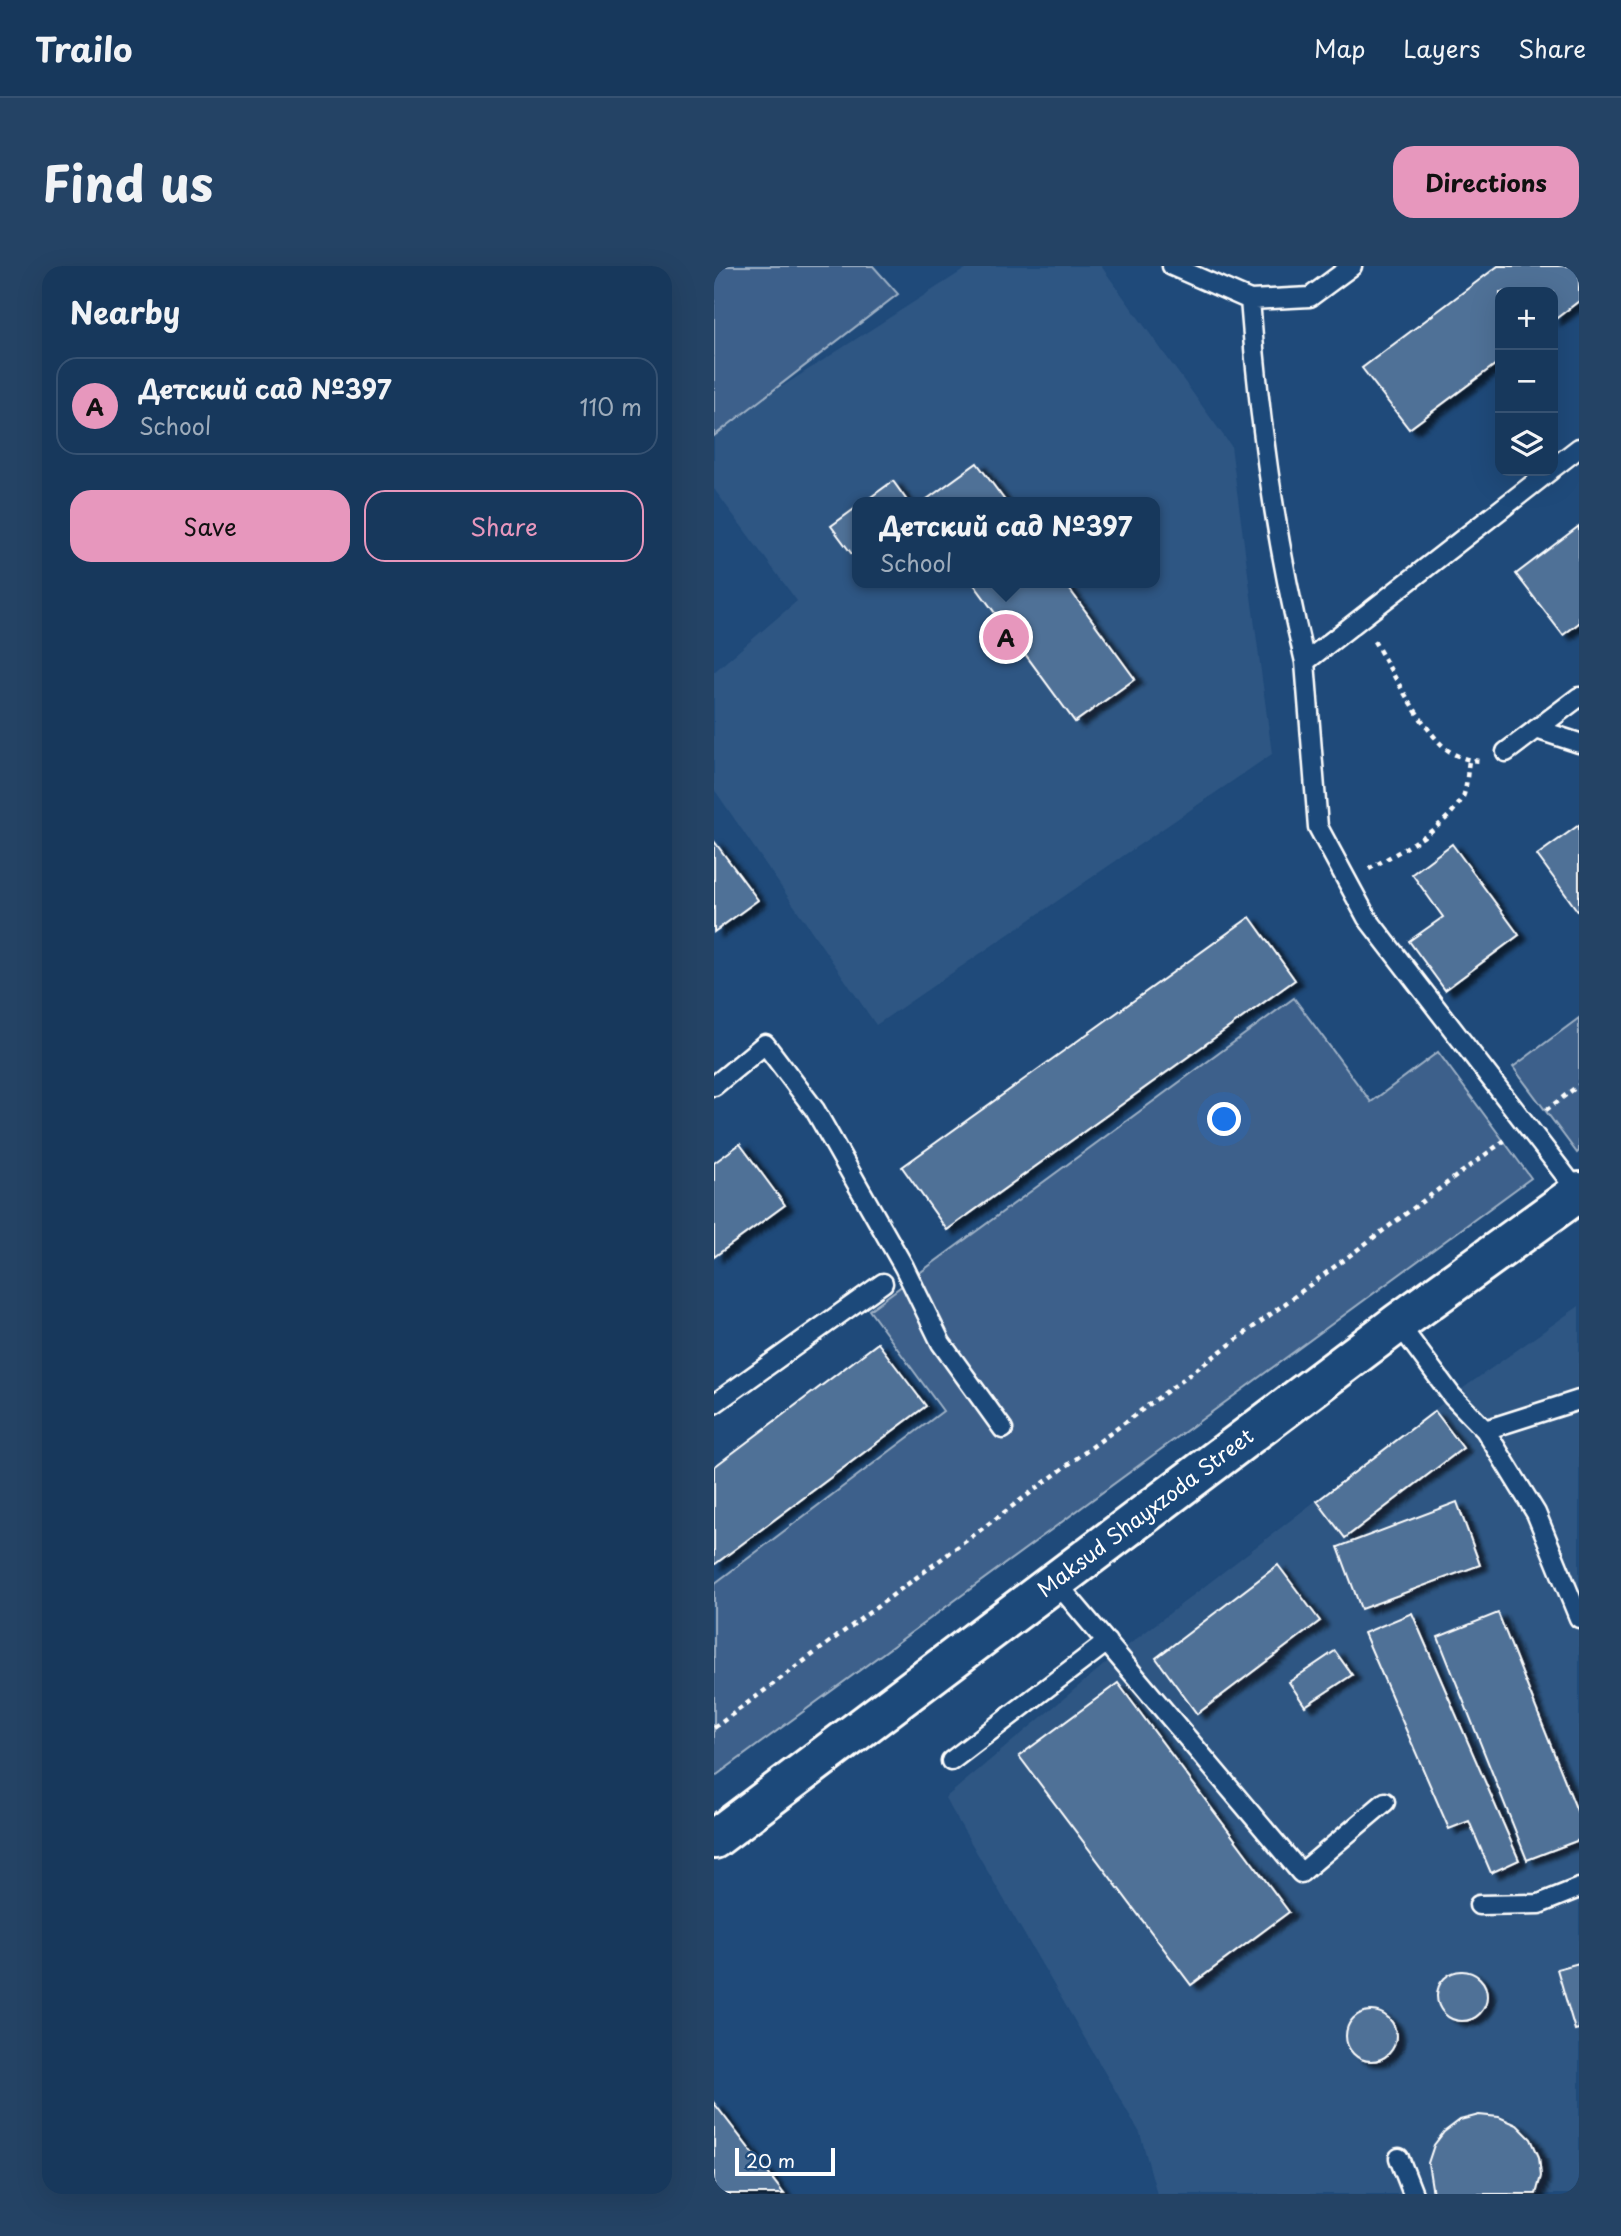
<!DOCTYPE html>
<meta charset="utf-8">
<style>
:root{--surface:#17385c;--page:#244365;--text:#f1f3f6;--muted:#9eacbb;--line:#365272;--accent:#e797bd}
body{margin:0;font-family:"Playpen Sans",sans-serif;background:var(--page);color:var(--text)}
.controls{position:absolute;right:21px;top:21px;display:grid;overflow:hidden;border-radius:14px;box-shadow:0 7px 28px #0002}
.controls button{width:63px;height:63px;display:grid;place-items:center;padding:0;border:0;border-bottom:2px solid var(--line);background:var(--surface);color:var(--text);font:35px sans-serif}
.scale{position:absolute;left:21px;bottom:18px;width:100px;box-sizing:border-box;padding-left:7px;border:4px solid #fff;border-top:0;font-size:19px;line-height:24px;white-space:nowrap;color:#fff;-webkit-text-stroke:5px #1f4a7a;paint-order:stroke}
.you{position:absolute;left:511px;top:854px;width:24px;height:24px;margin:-18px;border:5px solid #fff;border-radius:50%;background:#1a73e8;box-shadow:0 0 0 10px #1a73e833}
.badge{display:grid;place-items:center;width:46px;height:46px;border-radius:50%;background:var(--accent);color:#111;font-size:23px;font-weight:700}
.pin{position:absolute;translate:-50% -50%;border:4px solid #fff;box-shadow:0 2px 7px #0006}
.popup{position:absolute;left:138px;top:231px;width:308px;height:91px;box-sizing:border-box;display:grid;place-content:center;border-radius:14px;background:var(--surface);filter:drop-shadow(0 2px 5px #0005);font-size:23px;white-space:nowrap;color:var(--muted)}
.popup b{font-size:26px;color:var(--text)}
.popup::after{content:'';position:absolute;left:50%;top:100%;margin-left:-14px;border:14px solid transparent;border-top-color:var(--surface)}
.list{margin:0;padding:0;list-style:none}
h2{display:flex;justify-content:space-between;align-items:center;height:91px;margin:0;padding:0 28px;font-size:30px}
h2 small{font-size:23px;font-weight:400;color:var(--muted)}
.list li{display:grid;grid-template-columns:46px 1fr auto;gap:21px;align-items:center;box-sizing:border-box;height:98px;margin:0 14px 14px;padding:0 14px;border:2px solid var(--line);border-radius:21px}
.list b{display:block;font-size:26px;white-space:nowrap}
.list p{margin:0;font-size:23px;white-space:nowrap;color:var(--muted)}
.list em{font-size:23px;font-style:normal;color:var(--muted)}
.actions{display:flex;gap:14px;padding:21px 28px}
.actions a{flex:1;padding:16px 0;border:2px solid var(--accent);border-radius:21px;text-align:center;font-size:24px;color:var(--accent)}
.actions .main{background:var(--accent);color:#111}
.icon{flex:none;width:38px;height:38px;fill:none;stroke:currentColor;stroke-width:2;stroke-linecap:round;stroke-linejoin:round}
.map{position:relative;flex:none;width:865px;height:1928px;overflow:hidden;border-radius:21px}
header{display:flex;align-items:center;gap:42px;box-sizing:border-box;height:98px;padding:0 35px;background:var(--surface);border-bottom:2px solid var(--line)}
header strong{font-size:33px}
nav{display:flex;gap:38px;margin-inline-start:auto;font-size:24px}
.intro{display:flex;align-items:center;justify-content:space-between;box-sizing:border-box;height:168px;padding:0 42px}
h1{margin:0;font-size:49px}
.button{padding:18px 32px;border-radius:21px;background:var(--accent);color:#111;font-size:24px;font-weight:700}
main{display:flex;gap:42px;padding:0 42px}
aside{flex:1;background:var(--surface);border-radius:21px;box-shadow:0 7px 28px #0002}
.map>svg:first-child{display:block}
</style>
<header>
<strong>Trailo</strong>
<nav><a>Map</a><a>Layers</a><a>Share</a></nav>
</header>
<div class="intro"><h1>Find us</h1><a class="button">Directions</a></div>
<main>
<aside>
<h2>Nearby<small></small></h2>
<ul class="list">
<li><span class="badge">A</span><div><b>Детский сад №397</b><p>School</p></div><em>110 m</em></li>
</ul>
<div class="actions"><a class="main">Save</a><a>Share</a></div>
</aside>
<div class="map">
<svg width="865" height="1928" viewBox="0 0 865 1928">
<defs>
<filter id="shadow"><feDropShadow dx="8" dy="4.5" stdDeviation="2" flood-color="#0009"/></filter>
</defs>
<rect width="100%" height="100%" fill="#1f4a7a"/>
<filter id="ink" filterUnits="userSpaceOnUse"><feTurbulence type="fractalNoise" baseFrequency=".0143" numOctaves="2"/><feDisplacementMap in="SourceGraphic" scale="14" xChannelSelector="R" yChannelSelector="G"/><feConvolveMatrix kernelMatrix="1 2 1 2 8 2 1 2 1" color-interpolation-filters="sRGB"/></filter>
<g filter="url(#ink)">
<!-- built -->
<path fill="#2e5683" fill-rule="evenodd" d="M256 0H387L517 180 558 488 162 759 0 523V406L83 335 0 223V164ZM143 236H441V317H143Z
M865 1040V1928H443L426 1867 231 1532 404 1387 738 1130Z"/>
<!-- green -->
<path fill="#3c618b" stroke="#9eb0c5" stroke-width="2" d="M0 0H159L184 28 0 170Z
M580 732 657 836 724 786 817 912 0 1511V1318L229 1145 155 1044Z
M865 752V885L863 887 799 801Z"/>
<!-- building -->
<path fill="#507197" stroke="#fff" stroke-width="2" filter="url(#shadow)" d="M784 0H865V35L839 55V26H786V95L695 163 648 102Z
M263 197 292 236H209Z
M179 215 194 236H150Z
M143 241V295L117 260Z
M865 260V357L849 369 802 308Z
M259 317H351L421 413 361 456Z
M865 559V647L823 589Z
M0 575 44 634 0 666Z
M738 578 805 669 731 724 695 675 729 651 698 608Z
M536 651 581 714 233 964 188 901Z
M26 878 71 939 0 991V897Z
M164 1077 212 1140 0 1299V1201Z
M721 1145 749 1182 631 1272 603 1235Z
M743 1236 766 1299 647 1343 624 1281Z
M564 1299 606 1355 483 1448 442 1392Z
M698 1347 805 1594 777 1607 755 1555 735 1563 650 1367Z
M784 1347 865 1550V1574L813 1594 724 1371Z
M621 1385 638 1409 591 1440 575 1416Z
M404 1417 575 1646 477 1719 305 1490Z
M865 1697V1763L861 1764 843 1703Z
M723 1730a25 25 0 1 1 50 0a25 25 0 1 1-50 0Z
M632 1770a25 25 0 1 1 50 0a25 25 0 1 1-50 0Z
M0 1837 70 1928H0Z
M765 1849 785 1851 803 1859 817 1873 825 1891 827 1910 822 1928H719L714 1897 720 1879 730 1866 746 1854Z"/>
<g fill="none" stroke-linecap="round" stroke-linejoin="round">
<defs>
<path id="service" d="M458 0 536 34 596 31 638 0
M536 34C545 156 562 278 591 396
M839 202 865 182
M836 205 591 396 604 561 653 652 864 926
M822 463 865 477
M792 486 865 431
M0 820 51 778 101 844 190 1001 227 1077 289 1163
M684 1057 738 1130 771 1164 822 1247 865 1352
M0 1138 169 1017
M771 1164 865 1134
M341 1315 587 1607 671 1536
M237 1495 393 1376
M765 1639 825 1638 865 1622
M685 1892 699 1928"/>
<g id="tertiary">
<path id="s1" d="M0 1573 684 1057 865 926"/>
</g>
</defs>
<!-- service casing -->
<use href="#service" stroke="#fff" stroke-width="23"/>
<!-- tertiary casing -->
<use href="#tertiary" stroke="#fff" stroke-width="44"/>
<!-- path -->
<path stroke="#fff" stroke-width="4.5" stroke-dasharray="5 5" stroke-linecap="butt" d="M660 375C677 404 705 457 729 480 739 490 755 495 768 495
M655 603C687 584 728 565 748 533 753 524 753 506 755 495
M832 844 865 819
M0 1462 791 874"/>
<!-- service -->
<use href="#service" stroke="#1f4a7a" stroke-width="18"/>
<!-- tertiary -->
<use href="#tertiary" stroke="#1f4a7a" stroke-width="38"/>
</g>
</g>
<g text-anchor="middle" stroke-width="5" stroke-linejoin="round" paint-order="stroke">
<!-- street labels -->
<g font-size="21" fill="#fff" stroke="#1f4a7a">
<text dy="7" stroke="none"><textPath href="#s1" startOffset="541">Maksud Shayxzoda Street</textPath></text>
</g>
</g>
</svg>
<div class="controls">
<button>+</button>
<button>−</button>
<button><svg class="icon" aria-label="layers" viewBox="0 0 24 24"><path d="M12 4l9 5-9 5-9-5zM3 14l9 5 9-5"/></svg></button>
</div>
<div class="scale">20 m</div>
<div class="you"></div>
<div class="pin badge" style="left:292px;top:371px">A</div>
<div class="popup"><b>Детский сад №397</b>School</div>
</div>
</main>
